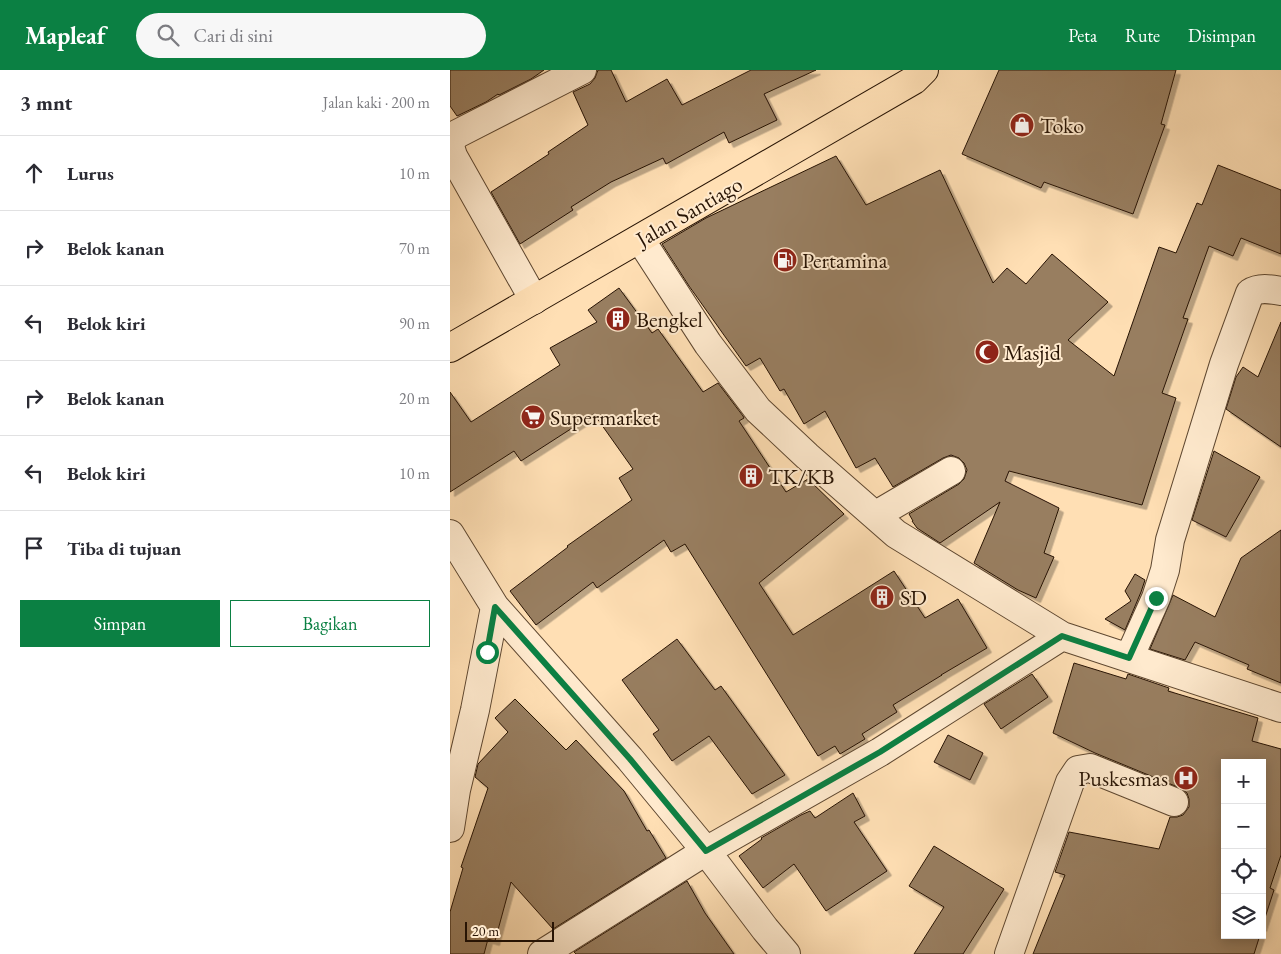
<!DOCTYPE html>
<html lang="id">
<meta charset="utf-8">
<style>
:root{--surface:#fff;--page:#f7f7f7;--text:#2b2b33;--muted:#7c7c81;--line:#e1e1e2;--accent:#0b8043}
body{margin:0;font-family:"EB Garamond",serif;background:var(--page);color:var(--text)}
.controls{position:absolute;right:15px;bottom:15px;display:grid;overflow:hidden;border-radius:0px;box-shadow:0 2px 12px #0003}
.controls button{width:45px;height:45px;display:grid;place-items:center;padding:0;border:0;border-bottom:1px solid var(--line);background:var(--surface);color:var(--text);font:25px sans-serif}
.scale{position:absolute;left:15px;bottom:12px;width:89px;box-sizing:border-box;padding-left:5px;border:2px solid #281404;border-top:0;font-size:14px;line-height:18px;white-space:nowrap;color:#281404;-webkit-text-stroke:4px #ffeace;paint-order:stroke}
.stop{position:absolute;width:15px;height:15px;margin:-11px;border:4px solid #0b8043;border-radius:50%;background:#fff}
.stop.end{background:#0b8043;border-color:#fff;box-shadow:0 1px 5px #0008}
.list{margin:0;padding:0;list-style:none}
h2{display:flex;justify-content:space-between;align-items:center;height:65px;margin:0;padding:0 20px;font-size:21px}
h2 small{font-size:16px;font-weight:400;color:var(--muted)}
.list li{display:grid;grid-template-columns:32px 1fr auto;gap:15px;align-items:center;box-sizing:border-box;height:75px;padding:0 20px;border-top:1px solid var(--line)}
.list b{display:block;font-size:19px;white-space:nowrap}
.list em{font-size:16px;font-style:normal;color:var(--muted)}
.actions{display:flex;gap:10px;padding:15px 20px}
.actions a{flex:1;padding:11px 0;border:1px solid var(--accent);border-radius:0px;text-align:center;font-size:18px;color:var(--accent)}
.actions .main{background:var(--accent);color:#fff}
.icon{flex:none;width:28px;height:28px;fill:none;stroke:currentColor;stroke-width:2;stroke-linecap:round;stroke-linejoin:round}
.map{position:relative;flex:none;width:831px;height:884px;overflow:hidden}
header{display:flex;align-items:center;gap:30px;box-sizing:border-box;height:70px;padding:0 25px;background:var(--accent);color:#fff}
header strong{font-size:24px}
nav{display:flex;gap:28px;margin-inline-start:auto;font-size:18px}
.search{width:350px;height:45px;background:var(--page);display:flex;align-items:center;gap:12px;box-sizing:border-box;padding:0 18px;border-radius:28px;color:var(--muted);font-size:19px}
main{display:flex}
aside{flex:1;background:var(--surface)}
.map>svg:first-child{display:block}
</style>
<header>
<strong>Mapleaf</strong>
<div class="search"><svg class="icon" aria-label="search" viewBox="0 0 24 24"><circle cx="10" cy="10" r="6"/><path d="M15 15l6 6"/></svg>Cari di sini</div>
<nav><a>Peta</a><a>Rute</a><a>Disimpan</a></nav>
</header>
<main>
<aside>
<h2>3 mnt<small>Jalan kaki · 200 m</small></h2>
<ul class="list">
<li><svg class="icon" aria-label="ahead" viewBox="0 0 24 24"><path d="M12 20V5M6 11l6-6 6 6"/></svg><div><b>Lurus</b></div><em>10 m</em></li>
<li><svg class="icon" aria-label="right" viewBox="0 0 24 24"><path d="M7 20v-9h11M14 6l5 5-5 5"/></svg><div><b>Belok kanan</b></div><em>70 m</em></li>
<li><svg class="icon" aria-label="left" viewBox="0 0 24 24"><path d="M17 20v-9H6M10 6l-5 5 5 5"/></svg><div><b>Belok kiri</b></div><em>90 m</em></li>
<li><svg class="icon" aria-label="right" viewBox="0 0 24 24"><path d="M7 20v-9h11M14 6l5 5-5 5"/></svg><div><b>Belok kanan</b></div><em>20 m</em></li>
<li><svg class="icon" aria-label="left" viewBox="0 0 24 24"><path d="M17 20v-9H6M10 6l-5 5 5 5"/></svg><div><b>Belok kiri</b></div><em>10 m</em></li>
<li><svg class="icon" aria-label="arrive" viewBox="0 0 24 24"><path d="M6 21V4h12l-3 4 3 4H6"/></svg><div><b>Tiba di tujuan</b></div></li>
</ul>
<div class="actions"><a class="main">Simpan</a><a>Bagikan</a></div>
</aside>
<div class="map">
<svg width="831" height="884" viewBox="0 0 831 884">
<defs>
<filter id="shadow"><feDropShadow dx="4.5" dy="4.5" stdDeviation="0" flood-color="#0004"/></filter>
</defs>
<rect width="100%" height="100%" fill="#ffdfb4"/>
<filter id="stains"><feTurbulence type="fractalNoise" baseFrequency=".004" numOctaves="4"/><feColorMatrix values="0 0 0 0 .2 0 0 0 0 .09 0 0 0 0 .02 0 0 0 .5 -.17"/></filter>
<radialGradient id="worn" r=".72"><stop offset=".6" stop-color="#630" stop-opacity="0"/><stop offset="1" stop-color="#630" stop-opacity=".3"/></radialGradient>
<!-- building -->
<path fill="#987e60" stroke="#281404" filter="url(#shadow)" d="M0 0H94L81 9 49 25 48 24 36 32 7 46 0 36Z
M148 0H161L176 32 217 9 232 35 301 0H366L314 24 327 50 279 73 274 62 216 94 213 88 161 112 121 137 123 140 70 174 41 122 99 84 98 82 138 55 123 22 140 14 145 8Z
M549 0H726L711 54 715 55 683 144 594 112 591 118 512 84Z
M386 86 416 135 490 100 543 213 557 198 576 214 602 184 658 232 618 270 664 306 709 177 726 183 747 133 752 135 768 95 831 120V184L791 168 783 186 759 176 733 248 738 249 712 323 726 328 692 435 559 401 555 411 609 438 594 483 604 487 586 528 568 520 524 493 550 432 490 473 467 458 462 451H463L459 444 509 414 514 409 517 400 514 393 509 388 501 385 493 388 443 417 425 388 406 398 375 341 354 354 334 319 330 321 310 288 296 296 239 216 212 174 256 148Z
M169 218 202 263 208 259 253 322 268 313 293 346 294 348 289 351 336 422 358 409 394 444 309 513 343 565 444 501 475 548 508 529 537 578 491 605H492L443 635 447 642 412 664 415 669 390 684 385 676 368 686 235 474 221 482 214 470 147 518 143 512 86 555 60 521 118 477 117 476 182 430 169 408 183 399 144 344 71 391 64 381 0 422V322L21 352 110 295 100 278 147 252 138 240Z
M831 252V377L776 339 786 307 793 297 808 307Z
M764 381 810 407 776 467 742 450Z
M831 460V613L797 599 799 595 745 572 735 590 700 579 723 525 765 547 791 488Z
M685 504 695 510 691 522 675 560 655 549 681 531 675 521Z
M227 569 265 620 271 616 335 705 302 724 259 666 222 691 203 664 209 660 172 610Z
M624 593 676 609 678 604 719 618 718 621 808 648 802 671 831 679V785L820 818 824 820 812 857V693H775V865H810L804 884H583L615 805 605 802 619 762 709 779 720 747H727L733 745 739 737V729L737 723 730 718 645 683 603 663Z
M582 604 598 627 551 659 534 634Z
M65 629 116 680 126 670 174 721 197 761 199 760 216 788 103 859 61 812 45 871 38 869 34 884H0V842L13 798 11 797 38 718 25 707 28 694 58 662 45 648Z
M498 665 533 683 520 710 484 692Z
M403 723 415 746 404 752 437 801 376 841 344 794 313 818 289 786 312 769 311 768 351 745 360 741 365 748Z
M484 776 554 819 513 884H464L494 837 459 816Z
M237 811 255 843 284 884H126L124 882Z"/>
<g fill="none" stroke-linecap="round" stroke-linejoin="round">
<defs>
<path id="minor" d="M0 72 2 69 7 64 132 0
M0 76 3 86 84 230
M190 169 258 274 308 340 357 386 446 464 612 566 831 638
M426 445 501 401
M0 464 45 537 25 640 6 720 0 758
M45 537 180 689 256 781 315 859 336 884
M679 588 706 528 715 500 720 470 774 294 800 223C809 217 820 219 831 221
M92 884 256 781 430 682 612 566
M559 884 620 712 628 700 640 698 724 732"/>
<path id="highway" d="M0 278 464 10 474 0"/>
</defs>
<!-- minor casing -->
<use href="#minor" stroke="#5e4730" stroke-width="30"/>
<!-- highway casing -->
<use href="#highway" stroke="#281404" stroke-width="30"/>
<!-- minor -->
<use href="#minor" stroke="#ffeace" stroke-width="28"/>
<!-- highway -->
<use href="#highway" stroke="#ffdfb4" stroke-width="28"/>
</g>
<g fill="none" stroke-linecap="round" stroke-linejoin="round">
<!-- route -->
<path stroke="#0b8043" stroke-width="6" d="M37 582 45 537 180 689 256 781 430 682 612 566 679 588 706 528"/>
</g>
<!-- icons -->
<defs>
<symbol id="shop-disc" viewBox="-11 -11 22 22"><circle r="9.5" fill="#8f2418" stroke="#ffeace"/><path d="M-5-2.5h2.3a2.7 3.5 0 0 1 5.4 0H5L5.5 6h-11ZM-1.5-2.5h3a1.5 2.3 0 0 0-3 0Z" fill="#fff"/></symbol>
<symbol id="fuel-disc" viewBox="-11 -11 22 22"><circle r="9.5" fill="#8f2418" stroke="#ffeace"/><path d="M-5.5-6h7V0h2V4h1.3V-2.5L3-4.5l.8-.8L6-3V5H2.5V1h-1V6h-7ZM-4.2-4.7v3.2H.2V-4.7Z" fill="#fff"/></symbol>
<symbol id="building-disc" viewBox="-11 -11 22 22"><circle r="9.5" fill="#8f2418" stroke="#ffeace"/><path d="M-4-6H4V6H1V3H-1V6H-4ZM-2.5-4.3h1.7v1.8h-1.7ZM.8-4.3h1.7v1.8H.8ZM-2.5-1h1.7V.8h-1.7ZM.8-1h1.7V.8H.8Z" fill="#fff"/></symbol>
<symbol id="mosque-disc" viewBox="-11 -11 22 22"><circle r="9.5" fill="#8f2418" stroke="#ffeace"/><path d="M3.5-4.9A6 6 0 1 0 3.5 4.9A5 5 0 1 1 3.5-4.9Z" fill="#fff"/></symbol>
<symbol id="supermarket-disc" viewBox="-11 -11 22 22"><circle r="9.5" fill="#8f2418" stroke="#ffeace"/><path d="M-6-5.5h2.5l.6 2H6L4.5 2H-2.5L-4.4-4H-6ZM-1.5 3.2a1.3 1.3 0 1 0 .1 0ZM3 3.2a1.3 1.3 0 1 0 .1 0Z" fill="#fff"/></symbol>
<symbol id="hospital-disc" viewBox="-11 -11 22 22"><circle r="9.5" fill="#8f2418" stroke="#ffeace"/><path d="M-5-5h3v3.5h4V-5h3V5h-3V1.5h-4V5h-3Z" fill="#fff"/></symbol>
</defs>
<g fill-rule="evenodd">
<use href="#shop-disc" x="558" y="41" width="28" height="28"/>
<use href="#fuel-disc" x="321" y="176" width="28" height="28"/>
<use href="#building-disc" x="154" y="235" width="28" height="28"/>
<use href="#mosque-disc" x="523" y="268" width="28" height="28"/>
<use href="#supermarket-disc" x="69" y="333" width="28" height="28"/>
<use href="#building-disc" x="287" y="392" width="28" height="28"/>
<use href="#building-disc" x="418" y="513" width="28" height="28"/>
<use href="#hospital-disc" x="722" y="694" width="28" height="28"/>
</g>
<g text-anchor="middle" stroke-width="4" stroke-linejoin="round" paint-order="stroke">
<!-- poi labels -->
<g font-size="22" fill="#281404" stroke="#ffeace" text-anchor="start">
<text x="590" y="63">Toko</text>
<text x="352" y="198">Pertamina</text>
<text x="186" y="257">Bengkel</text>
<text x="554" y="290">Masjid</text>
<text x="100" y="355">Supermarket</text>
<text x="318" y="414">TK/KB</text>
<text x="450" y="535">SD</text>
<text x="718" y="716" text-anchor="end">Puskesmas</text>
</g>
<!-- street labels -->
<g font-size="22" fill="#281404" stroke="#ffeace">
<text transform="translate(239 141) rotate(-30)" y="8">Jalan Santiago</text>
</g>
</g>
<rect width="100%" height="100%" filter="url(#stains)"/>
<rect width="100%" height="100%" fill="url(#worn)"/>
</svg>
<div class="controls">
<button>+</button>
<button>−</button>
<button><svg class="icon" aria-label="locate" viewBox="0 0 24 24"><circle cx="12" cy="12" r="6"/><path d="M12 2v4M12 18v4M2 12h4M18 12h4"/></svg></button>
<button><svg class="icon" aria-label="layers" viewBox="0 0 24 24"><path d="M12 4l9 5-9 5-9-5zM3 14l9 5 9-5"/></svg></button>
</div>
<div class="scale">20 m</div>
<div class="stop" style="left:37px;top:582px"></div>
<div class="stop end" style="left:706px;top:528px"></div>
</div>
</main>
